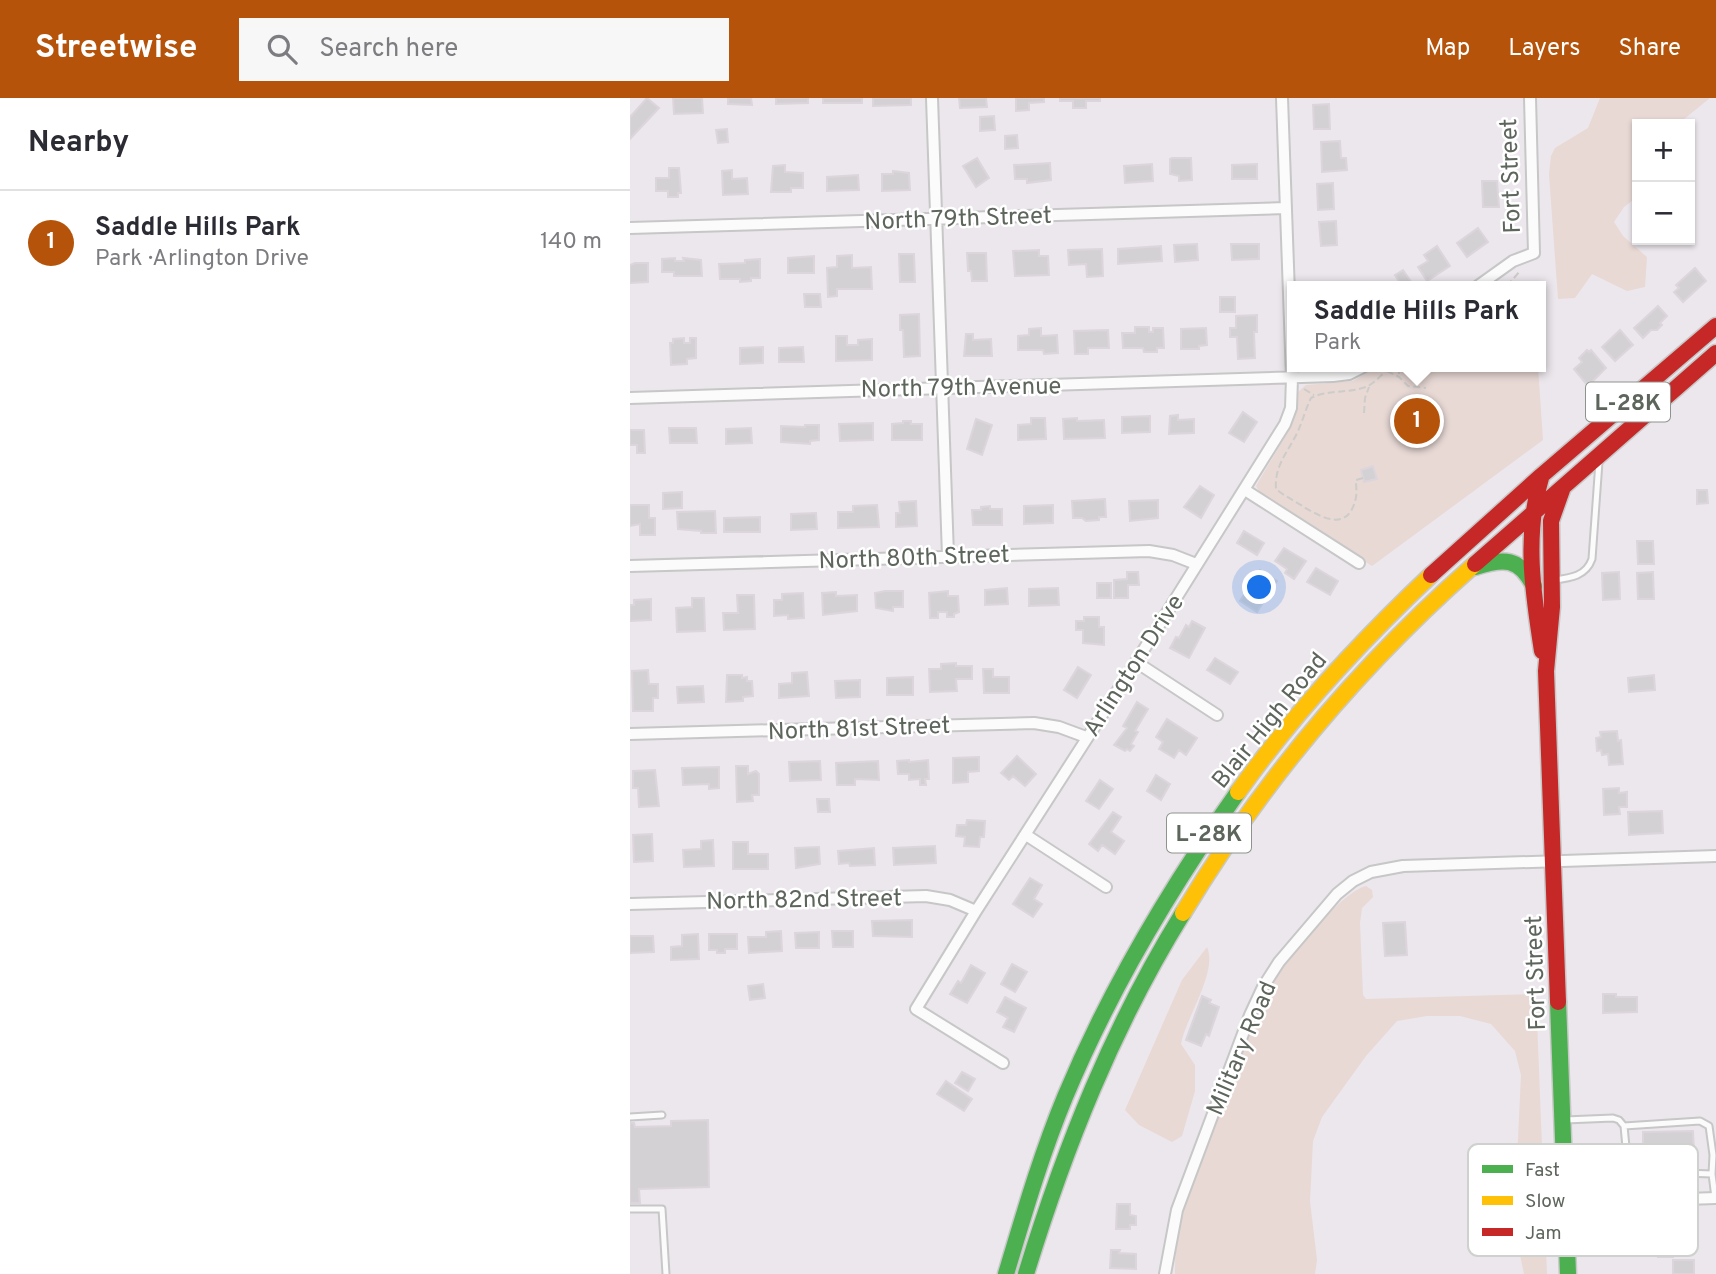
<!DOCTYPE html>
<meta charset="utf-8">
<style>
:root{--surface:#fff;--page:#f7f7f7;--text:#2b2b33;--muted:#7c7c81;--line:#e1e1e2;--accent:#b45309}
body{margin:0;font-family:Overpass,sans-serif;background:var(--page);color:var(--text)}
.controls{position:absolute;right:21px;top:21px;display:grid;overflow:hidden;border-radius:0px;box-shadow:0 2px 5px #0004}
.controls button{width:63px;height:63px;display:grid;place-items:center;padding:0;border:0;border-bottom:2px solid var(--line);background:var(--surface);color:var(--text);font:35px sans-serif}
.you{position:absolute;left:630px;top:490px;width:24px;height:24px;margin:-18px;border:5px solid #fff;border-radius:50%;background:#1a73e8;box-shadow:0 0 0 10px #1a73e833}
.badge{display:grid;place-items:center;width:46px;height:46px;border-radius:50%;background:var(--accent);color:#fff;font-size:23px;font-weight:700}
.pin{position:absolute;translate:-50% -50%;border:4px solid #fff;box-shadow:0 2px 7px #0006}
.popup{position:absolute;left:657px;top:183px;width:259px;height:91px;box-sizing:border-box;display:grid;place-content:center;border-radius:0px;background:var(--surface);filter:drop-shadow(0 2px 5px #0005);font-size:23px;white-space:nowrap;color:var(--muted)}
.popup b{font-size:26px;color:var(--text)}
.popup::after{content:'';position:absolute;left:50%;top:100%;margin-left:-14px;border:14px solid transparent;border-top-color:var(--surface)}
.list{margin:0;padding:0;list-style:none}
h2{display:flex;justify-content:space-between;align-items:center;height:91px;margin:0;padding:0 28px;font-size:30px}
h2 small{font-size:23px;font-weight:400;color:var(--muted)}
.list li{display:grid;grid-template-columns:46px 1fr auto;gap:21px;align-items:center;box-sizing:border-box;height:105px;padding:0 28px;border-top:2px solid var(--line)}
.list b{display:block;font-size:26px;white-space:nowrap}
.list p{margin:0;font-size:23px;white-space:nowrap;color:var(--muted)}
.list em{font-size:23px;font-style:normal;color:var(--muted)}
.icon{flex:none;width:38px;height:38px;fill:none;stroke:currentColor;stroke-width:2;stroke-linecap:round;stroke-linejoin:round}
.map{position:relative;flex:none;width:1086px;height:1176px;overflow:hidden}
header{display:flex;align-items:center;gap:42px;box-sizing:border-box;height:98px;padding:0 35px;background:var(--accent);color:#fff}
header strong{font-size:33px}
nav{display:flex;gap:38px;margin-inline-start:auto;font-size:24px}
.search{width:490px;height:63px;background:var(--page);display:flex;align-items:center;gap:18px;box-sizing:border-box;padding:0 24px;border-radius:0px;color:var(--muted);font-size:26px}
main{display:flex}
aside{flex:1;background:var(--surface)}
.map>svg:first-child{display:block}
</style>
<header>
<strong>Streetwise</strong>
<div class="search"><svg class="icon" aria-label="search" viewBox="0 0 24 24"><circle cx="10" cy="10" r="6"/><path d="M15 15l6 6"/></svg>Search here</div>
<nav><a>Map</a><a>Layers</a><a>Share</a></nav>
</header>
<main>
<aside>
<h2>Nearby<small></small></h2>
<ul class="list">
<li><span class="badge">1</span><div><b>Saddle Hills Park</b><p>Park · Arlington Drive</p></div><em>140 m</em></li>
</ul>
</aside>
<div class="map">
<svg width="1086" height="1176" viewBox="0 0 1086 1176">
<rect width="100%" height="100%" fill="#ece7ec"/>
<!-- green -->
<path fill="#e8d9d5" d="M970 0H1080L1048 26H1007V99L994 109 984 124 993 138 1017 159 1015 189 997 193 962 176 945 200 928 201 919 76 921 58 925 50 958 30Z
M746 269H908L913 342 742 468 631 396 626 388 659 332 665 315 668 294 676 287 723 283Z
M736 788 742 792 743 799 732 810 730 825 733 897 736 901 906 896 917 1176H894L884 1128 891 977 885 953 861 926 830 918H797L767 923 736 958 692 1019 683 1043 680 1103 687 1162 685 1176H545C543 1113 580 1040 602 981 614 949 624 911 644 882 659 859 711 794 736 788Z
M577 849C588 874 556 919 551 946L565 967V993L552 1038 542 1044 509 1027 495 1012 552 882Z"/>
<!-- building -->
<path fill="#d4d1d4" stroke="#dcd6dc" stroke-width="2" d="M17 0 29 10 0 41V19Z
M43 0H72L73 15 44 16Z
M98 0H121L122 7 98 6Z
M146 0H178V5L146 6Z
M193 0H232V5H193Z
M243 0H281V7L243 8Z
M329 0H356L357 9 330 10Z
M386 0H414V4L399 5V12L386 13Z
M430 0H470V3H456V10H443V3H430Z
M699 6 700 31H684L683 7Z
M364 18 365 32 350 33V19Z
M97 31 98 44 88 45 86 32Z
M387 37 388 50 375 51V38Z
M710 43 711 60H716L717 72 692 74 691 44Z
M347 60 359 80 346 89 333 68Z
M542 60H561L562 82 549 83V78L540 76V61Z
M420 65 421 82 397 85V81H385L384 67Z
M522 66 523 83 495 85 494 68Z
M627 66V81H602V67Z
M155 67V74L173 75V90H161V94H141L143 68Z
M39 70H49L51 95H48V99H38V93H26V80H39Z
M102 72V81L117 80 118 96 93 97 92 73Z
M263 73 279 75 280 92 252 93V76H263Z
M228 77 229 92 197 93V79Z
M852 83H867L869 109H853Z
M703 85 704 111 688 112 687 86Z
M706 123 707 147 691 148 689 124Z
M848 130 858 144 837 159 827 145Z
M567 146 568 162 545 164 544 147Z
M601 146H629V161L602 162Z
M531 148 532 163 488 166V151Z
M807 148 820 168 797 183 788 169 798 163 794 157Z
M472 151 473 178 457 179 456 166 439 167 438 152Z
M409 152V158H418L419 177 385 178 383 153Z
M337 155H356L357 183H342L341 173H338Z
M269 156H284L285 184H270Z
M222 157V170L241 169 242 191H207V198L198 199 197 170 207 169V158Z
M184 158V175H158V160Z
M45 160V163H54L53 160 71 162 72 178H44V174H32V161Z
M130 161V180H121V183L110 184V181H90L89 166 115 165V162Z
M5 165H18V184L0 185V167Z
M1065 170 1076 183 1053 204 1044 194 1049 190 1046 187Z
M773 172 784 188H764L770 185 765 177Z
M174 196H190L191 209H175Z
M590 199H605V214H590Z
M1028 208 1037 218 1030 225 1032 227 1027 232H1021L1013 240 1004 230Z
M289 216 290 258 274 259 273 232H270V217Z
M627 217V234H624L625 260 608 261 607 239H600V230H606V218Z
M505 229H519V234H523V230H533L534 250H527V254H514L513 250H493L492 235H505Z
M411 230V238L427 237 428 255 414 256 413 252H388V238L399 237V231Z
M576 230 577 247 569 248V251H551V231Z
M478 232 479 250H458V256H445L444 233Z
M990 232 1003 247 985 263 972 249Z
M336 236H343V242L361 241 362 258H334Z
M206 238H217V247H228V242L242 241V262L206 263Z
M54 240V245H60V240H66V260L57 261V266L41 267 40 245H43V241Z
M133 249V265L110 266V250Z
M173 249 174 264H149V250Z
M957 252 959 254 961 252 976 270 958 288 944 271 952 264 949 260Z
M613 314 627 324 614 344 599 335Z
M548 317V322L564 321V335L539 336 540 318Z
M520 318V334L492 335V319Z
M401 320H415L416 341 388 342V327L401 326Z
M447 320V323L474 322 475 340 434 341 433 321Z
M346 321 362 327 352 357 337 351Z
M273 323H281V326H292V342H262V326L273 325Z
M243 325V342L210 343 209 326Z
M175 327H189V342L180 343V346L151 344V328L175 329Z
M39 330H66L67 345H40Z
M121 330 122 345 96 346V331Z
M0 332H14L15 355H7V347H0Z
M743 368 747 381 734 384 731 372Z
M570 388 584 397 571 420 554 409Z
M1067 392H1077L1078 405 1067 406Z
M52 394V410L33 411V395Z
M475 401 476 419H469V422L456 423 452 420H443L442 403Z
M528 402V420L500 423 499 403Z
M286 403 287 428 266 429V415H270L269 404Z
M0 407H19V420H25V437H10V426L0 428Z
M247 407 249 429 208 430V414H223V408Z
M423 407V425L394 426V408Z
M360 408V411H372V427H343L342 412H351V409Z
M85 413 86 435H71V433L48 431 47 414Z
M186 415 187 431 161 432V416Z
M130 419V434H94V420Z
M614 433 634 445 627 457 607 445Z
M1007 443H1023L1024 466H1008Z
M654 450 676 463 664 481 655 475 657 471 645 463Z
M686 470 708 483 700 497 677 484Z
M630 472 647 483 627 514 610 503Z
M497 474H508L509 487H498V500H484V482L497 481Z
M989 474 990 501 973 502 972 475Z
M1023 474 1024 501H1008L1007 475Z
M467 485H481V500H467Z
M377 490 378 506 355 507V492Z
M428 490 429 507 399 508V491Z
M255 493H273V509H263V513L246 510 245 495Z
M318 493V498H328L329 514 324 516V519H317V514H308V520H300L299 495Z
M206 494V498L227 497V513L193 517 192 495Z
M173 495 174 520 158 521V517L144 518V502H152V496Z
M107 497H124L125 531 94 532 93 515H108Z
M62 500H74L75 533 47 534 46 510 62 509Z
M21 501V522L0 523V507H4V502Z
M454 519H469V529H474V547L453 545V532H446V523H454Z
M562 523 575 530 559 560 540 550 546 539 549 540 556 527 559 529Z
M585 560 608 574 600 586 577 572Z
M326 565V568H342V581H326L327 593 300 594 299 571H311V566Z
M448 569 461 577 447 600 434 592Z
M353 571H363V579H379V595H354Z
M18 572 19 586H28V600H23V613H3L2 573Z
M177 574 179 598 149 600V586L162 585V575Z
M97 577H112V580L117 579V583H122L123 598 113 599V603L96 604Z
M1024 577 1025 592 999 594 998 580Z
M283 579V597H257V580Z
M230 582V599L206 600 205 583Z
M73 588 74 604 48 605 47 589Z
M507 604 518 611 505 633 508 634 501 646 504 648 500 653 497 651 495 653 484 647 497 630 493 628Z
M537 621 567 640 556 657 549 652 544 660 529 651 533 644 526 639Z
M987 633 988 643 991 642 993 666 979 667 978 656 972 657 971 652 967 653 966 640 971 639 970 634Z
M387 658 406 676 395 688 383 678 379 682 371 675Z
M349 659V673L338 674V684L323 685V660Z
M279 662V664L298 662 299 681H295L296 687H290V681L279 682V676H268L267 663Z
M190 663 191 682 160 683 159 664Z
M248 663 249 682 225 681V687H207L206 665Z
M106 668H118V676L126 673 129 676V697H122L123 703 107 704Z
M89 669V690L79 691V686L53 687 52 670Z
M25 672 29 708 9 709 8 690H3V673Z
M526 677 540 686 531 702 517 693Z
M470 682 483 691 469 711 456 703Z
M989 690V695L997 694V709H989L990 716 974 717 973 691Z
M187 701H199L200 714H188Z
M1032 713 1033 735 999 737 998 714Z
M483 714 491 719 481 734 494 743 485 756 472 747 468 753 459 746Z
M337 722 355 723 354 739H350L349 749 334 748 335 739 326 738 327 727H336Z
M22 736 23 763 4 764 3 737Z
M83 742 84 768 54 769 53 752 71 751V743Z
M103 744H118V756H138V771H103Z
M305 748 306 765 264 767 263 750Z
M189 749 190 766 166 770 165 750Z
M244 750 245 767 220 768 219 765 209 766 208 753Z
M400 780 412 787 404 801 412 806 403 819 383 806Z
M282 822V839L243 838 242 823Z
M775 824 777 857 755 858 753 825Z
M151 833 152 853 119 855 118 839H136V834Z
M202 833H223V849H203Z
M189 834V850H166L165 835Z
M68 836 69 861 41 862V849L52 848V837Z
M79 836H107V851H95V855H87V852H79Z
M0 838H23L24 854 0 855Z
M382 866 397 874 385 894 371 886Z
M341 867 355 875 337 905 320 896 328 883 331 885Z
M133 886 135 900 120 902 118 888Z
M973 896H986V899H1007V914L973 915Z
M572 898 581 902 579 905 589 909 579 938 576 936 571 948 556 942Z
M375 899 396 910 384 934 373 929 378 920 367 914Z
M332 974 345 981 338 993 325 985Z
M316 983 342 1001 334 1013 307 996Z
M78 1022 79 1089 9 1091 10 1105H0V1025H4L5 1029 41 1028V1023Z
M1063 1033 1064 1055 1052 1063 1051 1060 1046 1063 1044 1060 1039 1063 1038 1061 1033 1063 1031 1061 1022 1067 1013 1052V1034Z
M487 1106H500V1117L506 1118V1127H500V1131H486Z
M1028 1138H1042V1142H1052L1053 1155 1043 1156V1159H1028Z
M981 1139H1001L1002 1154H981Z
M481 1152H490L489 1155 506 1156V1171L480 1170Z
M1043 1162H1064V1176H1043Z"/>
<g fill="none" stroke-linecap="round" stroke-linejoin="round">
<defs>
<path id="lane" d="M924 482C941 480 956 478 962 461L969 364
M0 1019 32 1017
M935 1022 983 1020 989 1022 994 1028 1001 1102
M994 1028 1070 1023 1079 1028 1083 1057 1082 1076
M998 1073 1082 1076 1085 1100
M0 1111H32L36 1176"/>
<path id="street" d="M302 0 318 458
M0 130 656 110
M848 188 883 163 904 155 900 0
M0 300 703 278 719 276 733 269
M615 392 729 465
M0 468 519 453 543 457 566 466
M506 564 587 617
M0 636 404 625 429 629 456 639
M396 737 476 789
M0 806 296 798 320 802 346 813
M373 965 286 911 346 813 506 564 655 326 661 310 662 280 652 0
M936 1105 1086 1100
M535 1176 547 1112 620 917 633 889 649 864 707 796 723 783 741 774 773 768 1086 758"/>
<path id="fast" d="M845 469C874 460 889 459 904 488
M928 904 938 1176
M376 1176C394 1116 411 1057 435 999 480 891 540 790 608 694
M396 1176C435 1049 483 928 553 815"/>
<path id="slow" d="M608 694C664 615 731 543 801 477
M553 815C633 682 728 569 845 466"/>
<path id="jam" d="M911 380C894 437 903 496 912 553
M845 466 1086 255
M801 477 911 378 1086 228
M928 904 916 573 922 509 921 423 932 392"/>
</defs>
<!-- lane casing -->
<use href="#lane" stroke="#c6c7c6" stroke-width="9"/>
<!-- street casing -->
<use href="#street" stroke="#c6c7c6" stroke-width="14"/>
<!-- fast casing -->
<use href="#fast" stroke="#c7c8c7" stroke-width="19"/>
<!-- slow casing -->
<use href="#slow" stroke="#c7c8c7" stroke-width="19"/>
<!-- jam casing -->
<use href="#jam" stroke="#c7c8c7" stroke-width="19"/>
<!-- path -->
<path stroke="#cdccc9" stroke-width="2" stroke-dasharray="7 3.5" stroke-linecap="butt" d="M877 188 890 173
M769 269V278
M757 273 769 279 778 288 796 290
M674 291 684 297
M734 315 735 300 739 289
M733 380 726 382C726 388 727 394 726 399 719 434 694 421 674 409 665 403 654 398 646 391 644 367 659 353 668 333 673 322 676 310 681 300 698 291 720 296 738 288 746 284 753 275 760 269"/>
<!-- lane -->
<use href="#lane" stroke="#fcfbfc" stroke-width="5"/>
<!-- street -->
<use href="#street" stroke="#fcfbfc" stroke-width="10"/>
<!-- fast -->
<use href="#fast" stroke="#4caf50" stroke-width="16"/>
<!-- slow -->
<use href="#slow" stroke="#ffc107" stroke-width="16"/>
<!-- jam -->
<use href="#jam" stroke="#c62828" stroke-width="16"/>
</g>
<g text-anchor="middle" stroke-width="5" stroke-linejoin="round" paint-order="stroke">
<!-- shield labels -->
<g fill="#fff" stroke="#8e938d" stroke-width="2">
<rect x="956" y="284.5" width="84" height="39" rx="5"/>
<rect x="537" y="715.5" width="84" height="39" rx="5"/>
</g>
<g font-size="23" font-weight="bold" fill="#5d655c">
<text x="998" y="312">L-28K</text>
<text x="579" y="743">L-28K</text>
</g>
<!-- street labels -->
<g font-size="24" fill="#5d655c" stroke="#fff">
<text transform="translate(880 78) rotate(-92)" y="8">Fort Street</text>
<text transform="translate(328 120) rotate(-2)" y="8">North 79th Street</text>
<text transform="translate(331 289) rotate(-1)" y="8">North 79th Avenue</text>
<text transform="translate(284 459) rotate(-2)" y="8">North 80th Street</text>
<text transform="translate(503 567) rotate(-57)" y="8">Arlington Drive</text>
<text transform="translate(639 622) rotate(-51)" y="8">Blair High Road</text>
<text transform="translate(229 630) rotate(-2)" y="8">North 81st Street</text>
<text transform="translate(174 801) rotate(-1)" y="8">North 82nd Street</text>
<text transform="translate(905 875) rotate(-92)" y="8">Fort Street</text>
<text transform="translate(611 950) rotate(-67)" y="8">Military Road</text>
</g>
</g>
<!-- legend -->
<rect x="838" y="1046" width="230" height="112" rx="10" fill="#fff" stroke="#ced1ce" stroke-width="2"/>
<rect x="852" y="1067" width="31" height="8" fill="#4caf50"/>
<rect x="852" y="1098" width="31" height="9" fill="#ffc107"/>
<rect x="852" y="1130" width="31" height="8" fill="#c62828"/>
<g font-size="19" fill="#5d655c">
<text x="895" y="1078">Fast</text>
<text x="895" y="1109">Slow</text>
<text x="895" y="1141">Jam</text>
</g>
</svg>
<div class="controls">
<button>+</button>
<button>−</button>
</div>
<div class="you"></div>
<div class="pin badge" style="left:787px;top:323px">1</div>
<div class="popup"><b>Saddle Hills Park</b>Park</div>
</div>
</main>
